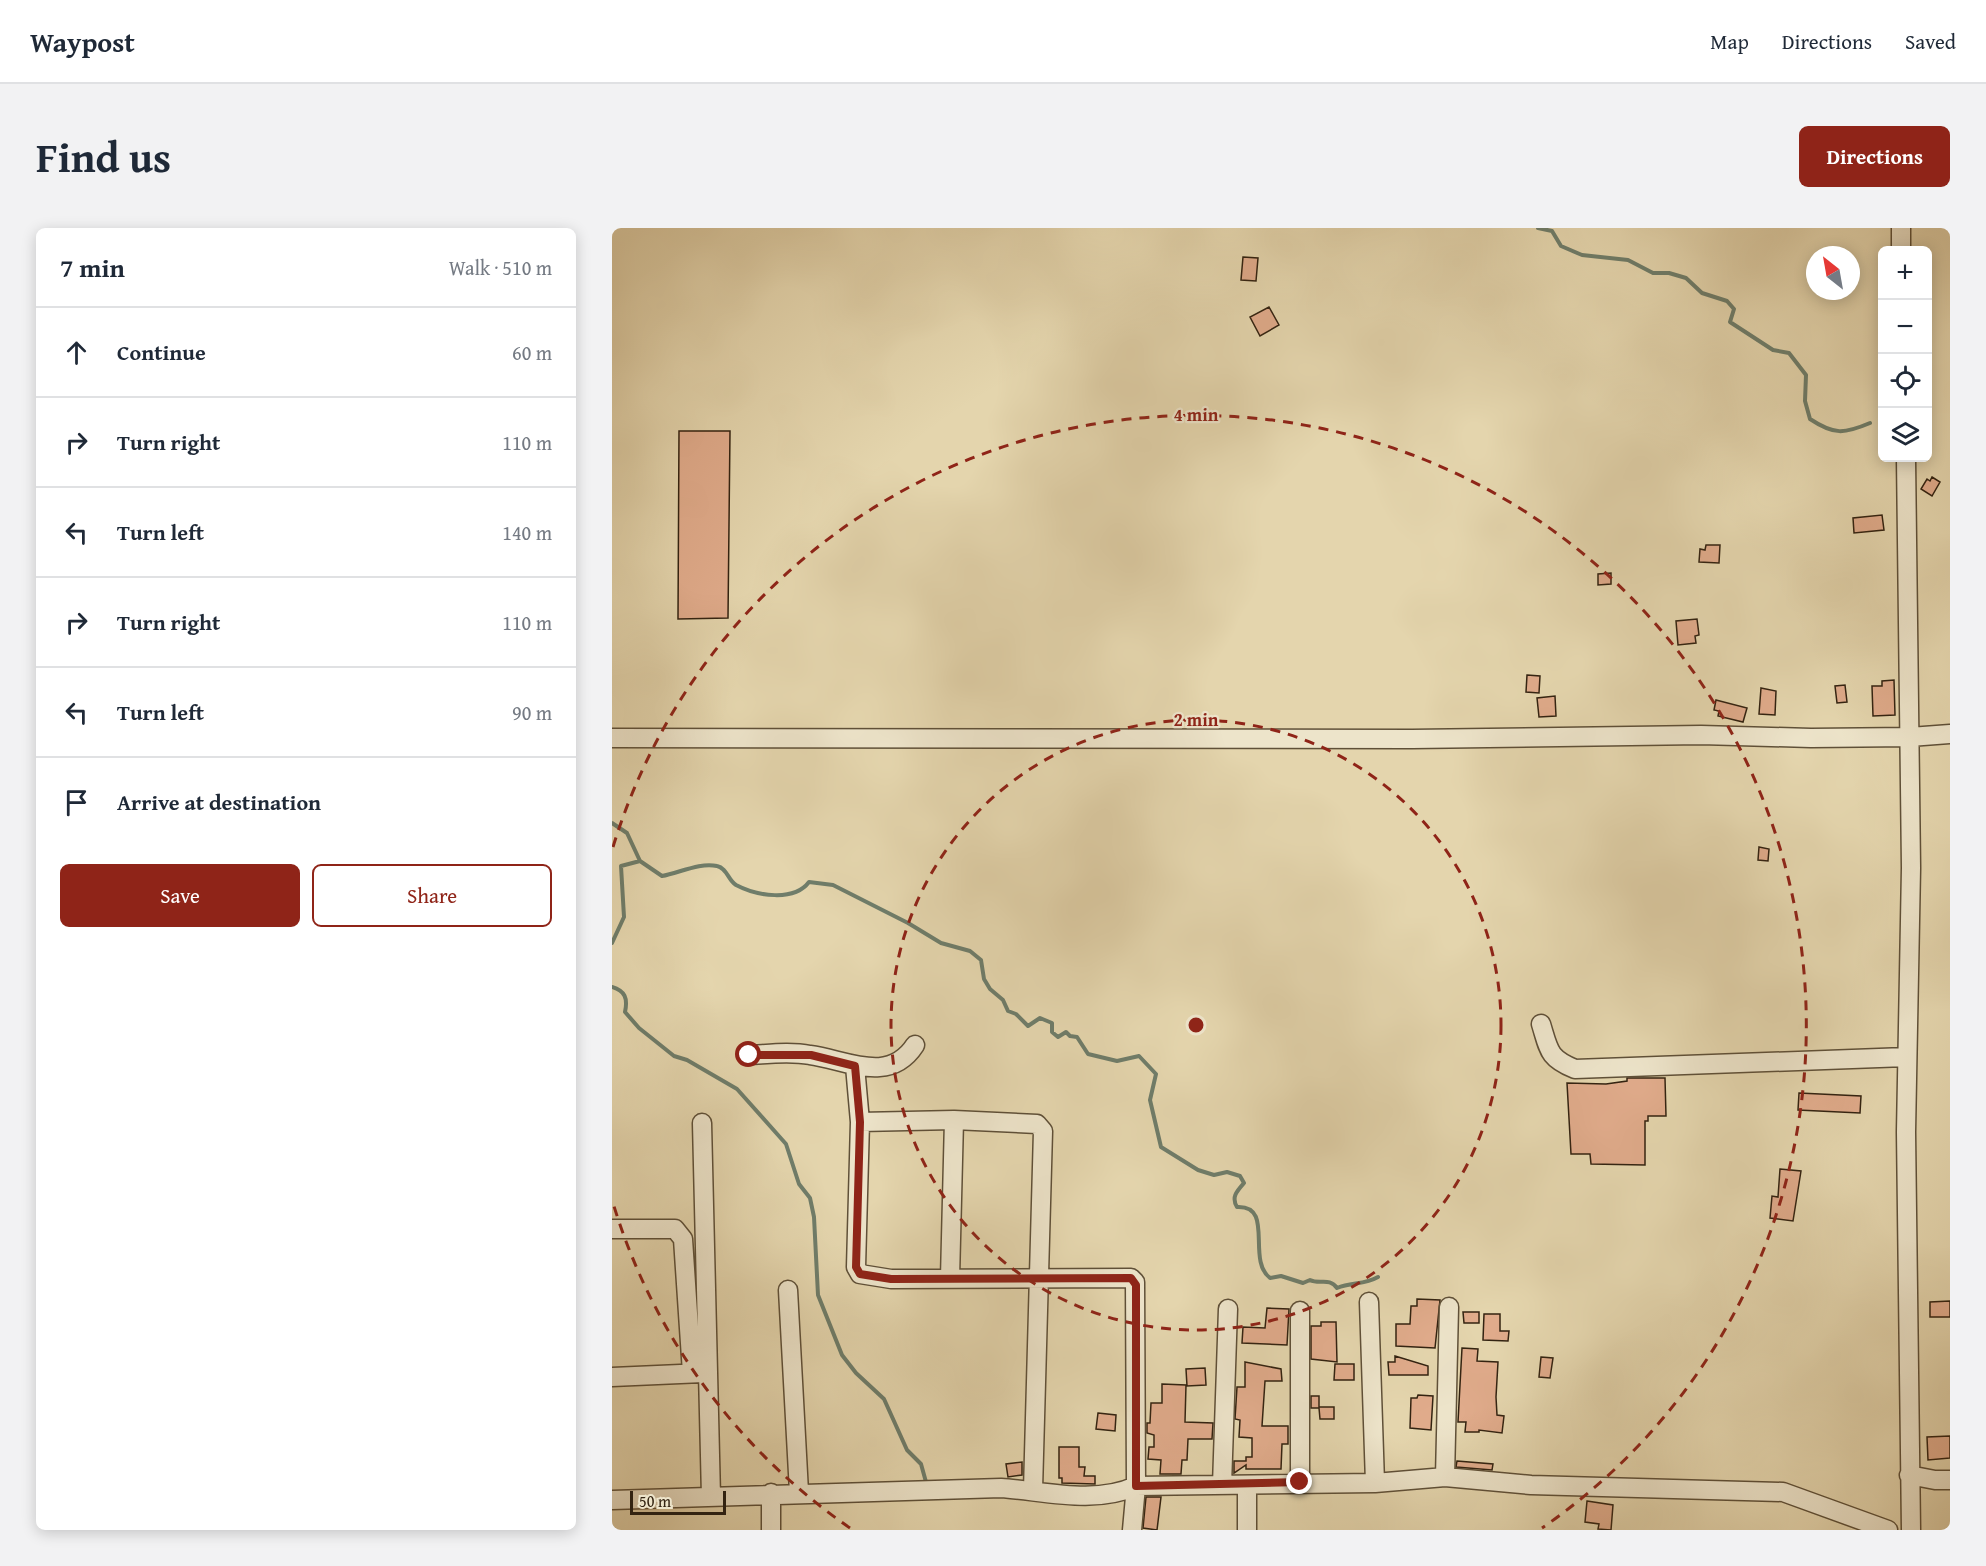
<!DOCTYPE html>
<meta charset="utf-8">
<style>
:root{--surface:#fff;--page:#f2f2f3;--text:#1f2937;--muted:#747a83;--line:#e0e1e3;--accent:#8f2418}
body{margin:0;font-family:"Gentium Book Plus",serif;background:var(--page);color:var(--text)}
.controls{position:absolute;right:18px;top:18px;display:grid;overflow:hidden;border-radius:9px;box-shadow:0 3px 15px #0003}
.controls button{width:54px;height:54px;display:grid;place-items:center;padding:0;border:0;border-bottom:2px solid var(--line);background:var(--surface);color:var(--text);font:30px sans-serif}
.compass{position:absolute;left:1194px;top:18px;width:54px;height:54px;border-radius:50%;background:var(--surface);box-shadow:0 3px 15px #0003;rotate:329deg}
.scale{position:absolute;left:18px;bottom:15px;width:96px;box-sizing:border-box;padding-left:6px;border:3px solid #332311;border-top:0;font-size:16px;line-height:21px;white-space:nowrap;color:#332311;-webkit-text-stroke:4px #ede4ca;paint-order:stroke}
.stop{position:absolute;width:18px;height:18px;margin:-14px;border:4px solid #8f2418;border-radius:50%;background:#fff}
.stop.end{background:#8f2418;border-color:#fff;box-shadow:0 2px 6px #0008}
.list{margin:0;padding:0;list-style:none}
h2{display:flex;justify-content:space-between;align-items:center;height:78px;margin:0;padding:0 24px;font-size:26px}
h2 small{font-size:20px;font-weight:400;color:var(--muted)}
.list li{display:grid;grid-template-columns:39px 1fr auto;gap:18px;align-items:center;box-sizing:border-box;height:90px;padding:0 24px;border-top:2px solid var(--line)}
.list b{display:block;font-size:22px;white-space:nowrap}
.list em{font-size:20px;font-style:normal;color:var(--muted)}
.actions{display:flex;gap:12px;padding:18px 24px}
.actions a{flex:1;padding:14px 0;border:2px solid var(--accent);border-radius:9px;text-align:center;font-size:21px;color:var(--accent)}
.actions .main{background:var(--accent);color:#fff}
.icon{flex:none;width:33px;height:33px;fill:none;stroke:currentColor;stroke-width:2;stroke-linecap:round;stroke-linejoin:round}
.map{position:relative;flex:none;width:1338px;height:1302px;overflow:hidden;border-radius:9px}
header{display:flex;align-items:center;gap:36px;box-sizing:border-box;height:84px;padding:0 30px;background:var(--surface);border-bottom:2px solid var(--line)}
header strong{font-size:28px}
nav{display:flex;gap:33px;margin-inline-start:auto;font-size:21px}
.intro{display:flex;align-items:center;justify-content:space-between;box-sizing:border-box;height:144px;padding:0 36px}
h1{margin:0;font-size:42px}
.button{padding:15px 27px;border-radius:9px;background:var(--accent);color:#fff;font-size:21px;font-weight:700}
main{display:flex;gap:36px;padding:0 36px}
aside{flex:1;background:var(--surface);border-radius:9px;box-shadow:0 3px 15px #0003}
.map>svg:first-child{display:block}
</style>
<header>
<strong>Waypost</strong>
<nav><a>Map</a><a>Directions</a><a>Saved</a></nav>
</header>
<div class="intro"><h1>Find us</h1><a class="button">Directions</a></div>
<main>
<aside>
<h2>7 min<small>Walk · 510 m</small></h2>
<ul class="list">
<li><svg class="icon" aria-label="ahead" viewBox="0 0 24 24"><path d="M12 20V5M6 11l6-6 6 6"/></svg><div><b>Continue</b></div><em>60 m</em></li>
<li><svg class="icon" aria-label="right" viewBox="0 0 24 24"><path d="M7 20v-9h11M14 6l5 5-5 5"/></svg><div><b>Turn right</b></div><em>110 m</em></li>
<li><svg class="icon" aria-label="left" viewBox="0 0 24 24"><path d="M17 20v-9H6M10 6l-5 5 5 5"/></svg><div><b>Turn left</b></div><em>140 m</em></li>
<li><svg class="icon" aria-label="right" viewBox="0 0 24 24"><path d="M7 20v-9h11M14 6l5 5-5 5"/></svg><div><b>Turn right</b></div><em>110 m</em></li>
<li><svg class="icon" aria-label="left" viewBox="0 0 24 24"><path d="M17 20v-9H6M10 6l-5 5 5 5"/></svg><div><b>Turn left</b></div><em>90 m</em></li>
<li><svg class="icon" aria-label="arrive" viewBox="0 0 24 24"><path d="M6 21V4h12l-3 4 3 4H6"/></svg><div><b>Arrive at destination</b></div></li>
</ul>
<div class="actions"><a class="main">Save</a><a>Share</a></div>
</aside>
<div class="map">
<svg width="1338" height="1302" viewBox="0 0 1338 1302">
<rect width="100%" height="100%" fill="#e4d5ad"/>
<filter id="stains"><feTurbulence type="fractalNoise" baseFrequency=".00333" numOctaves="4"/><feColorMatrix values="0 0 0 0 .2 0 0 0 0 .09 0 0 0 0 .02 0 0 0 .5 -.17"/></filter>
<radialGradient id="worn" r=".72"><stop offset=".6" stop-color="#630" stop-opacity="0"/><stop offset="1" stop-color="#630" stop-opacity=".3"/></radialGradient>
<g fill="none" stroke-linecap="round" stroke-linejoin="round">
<!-- stream -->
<path stroke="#6f7d6a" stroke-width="4" d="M926 0 940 3 949 18 970 27 1016 32 1041 45H1057L1074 50 1090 65 1115 73 1122 81 1118 94 1161 122 1177 125 1194 147 1193 173 1198 191C1222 207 1232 206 1258 195
M0 595 15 605 28 633 50 648C67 645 88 634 105 638 115 640 116 652 124 657 145 668 182 674 197 654L221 657 296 695 329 715 358 723 369 732 372 751 378 761 391 772 396 783 404 786 416 798 428 790 440 795V804L446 809 454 804 458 808 465 809 476 826 505 833 527 828 544 846 538 872 549 919 586 942 602 947 615 944 628 948 632 955C625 963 619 969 625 979 663 977 634 1032 658 1050L669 1048 691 1055 698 1052C708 1057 717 1049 725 1060 740 1054 752 1057 766 1049
M0 715 12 689 9 638 28 633
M0 759C13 763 16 770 13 784L27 800 62 828 75 832 125 861 174 916 187 956 198 970 202 989 206 1067 230 1127 244 1145 272 1171 295 1222 309 1236 314 1254"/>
</g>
<!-- building -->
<path fill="#e0ab8b" stroke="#332311" stroke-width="1.5" d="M631 29 646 30 644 53 629 52Z
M657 79 667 97 648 108 638 89Z
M67 203H118L116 390 66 391Z
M1320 249 1328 254 1320 268 1309 261 1315 251 1318 253Z
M1270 287 1272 302 1242 305 1241 290Z
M1094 317H1108L1107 335 1087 334 1088 321 1093 322Z
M999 345V356L986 357V346Z
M1085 391 1087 407 1083 408 1084 415 1066 417 1064 393Z
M915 447 928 448 927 465 914 464Z
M1282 452 1283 487 1261 488 1260 458H1270V453Z
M1233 457 1235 474 1225 475 1223 458Z
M1149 460 1164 463 1163 487 1147 486Z
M943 468 944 488 927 489 925 470Z
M1104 472 1135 480 1131 494 1106 488 1107 483 1102 482Z
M1147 619 1157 621 1156 633 1146 632Z
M1015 850H1053L1054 888H1036V893H1033V937L979 936 978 926H959L955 855 994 856 1015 853Z
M1187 865 1249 868 1248 885 1186 882Z
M1168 941 1189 943 1181 993 1158 990 1160 968 1166 969Z
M805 1071 828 1072 823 1120 784 1118V1096H798L799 1078H805Z
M1338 1073V1089H1318V1074Z
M655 1080 677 1081 675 1117 630 1115 631 1099 653 1100Z
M851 1084H867V1095H852Z
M872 1086H888V1103H897L896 1113 871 1112Z
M709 1094H724L725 1134 699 1131V1098H709Z
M850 1120 866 1121 865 1133 886 1134 884 1169 885 1187 892 1188 890 1205 867 1202V1204H853L854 1194H846Z
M783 1128 816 1138V1147H777L776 1134H783Z
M929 1129 941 1130 938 1150 927 1149Z
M633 1134 669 1141 670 1153H653L650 1198H676V1216H670L669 1241H634V1237L622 1245V1233H634V1229H640V1210L627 1209 628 1192 623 1191 625 1159H633Z
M723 1136H742V1152H722Z
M593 1140 594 1157 575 1158 574 1141Z
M550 1156 574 1157 573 1194 601 1195 600 1211H576L575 1232H570L569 1246H548L549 1232 536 1231 537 1219H542V1207L535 1205V1195H538L539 1175H550Z
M806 1167 821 1168 819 1202 798 1200 799 1170H805Z
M699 1168H707V1179H722V1191H708L707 1180H699Z
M486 1185 504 1187 503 1203 484 1201Z
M1338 1208V1230L1316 1232 1315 1209Z
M447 1219H467V1239H473L472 1248H483V1256L450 1255V1250H447Z
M845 1233 881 1236 880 1242 844 1239Z
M410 1234V1247L396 1249 394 1236Z
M534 1269H549L545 1302 531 1300Z
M975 1273 1001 1277 999 1302 986 1301 987 1296 973 1294Z"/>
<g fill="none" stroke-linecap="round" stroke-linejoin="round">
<defs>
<path id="minor" d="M1289 0V22
M1294 230 1299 640 1294 904 1299 1302
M0 510 800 511 1089 507 1199 510 1298 509 1338 506
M929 796C937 822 936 830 963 841L1294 829
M137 827C157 826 178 823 198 827 235 832 277 857 303 817
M243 838 248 894
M90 895 99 1269
M0 1001H63L71 1011 80 1145
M338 1050 342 892
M176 1062 187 1264
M757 1074 763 1255
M0 1149 91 1145
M1297 1247 1323 1252H1338
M833 1249 837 1079
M688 1254V1083
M610 1257 616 1081
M421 1262 431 903 425 896 342 892 248 894 244 1039 248 1046 279 1051 519 1050 523 1054 524 1258 520 1302
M159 1265V1302
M0 1272 389 1260C432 1263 482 1277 524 1258L763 1255 833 1249 919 1257 1171 1264 1276 1302
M635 1302V1257"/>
</defs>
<!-- minor casing -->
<use href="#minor" stroke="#5f5038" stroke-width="21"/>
<!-- minor -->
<use href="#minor" stroke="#ede4ca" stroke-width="18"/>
</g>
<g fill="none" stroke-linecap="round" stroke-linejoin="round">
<!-- route -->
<path stroke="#8f2418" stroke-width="8" d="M137 827H199L243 838 248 894 244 1039 248 1046 279 1051 519 1050 524 1057V1258L688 1254"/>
</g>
<!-- distance rings -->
<g fill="none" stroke="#8f2418" stroke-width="3" stroke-dasharray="10 8">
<circle cx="584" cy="797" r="305"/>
<path d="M238 1300A610 610 0 0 1 1 975M1 619A610 610 0 1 1 930 1300"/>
</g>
<circle cx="584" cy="797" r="9" fill="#8f2418" stroke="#ede4ca" stroke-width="3"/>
<g font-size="18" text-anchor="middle" font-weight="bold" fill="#8f2418" stroke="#ede4ca" stroke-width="4.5" stroke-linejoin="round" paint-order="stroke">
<text x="584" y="193">4 min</text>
<text x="584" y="498">2 min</text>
</g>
<rect width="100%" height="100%" filter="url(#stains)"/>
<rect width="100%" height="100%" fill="url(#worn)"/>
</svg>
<div class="controls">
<button>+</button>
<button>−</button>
<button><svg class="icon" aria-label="locate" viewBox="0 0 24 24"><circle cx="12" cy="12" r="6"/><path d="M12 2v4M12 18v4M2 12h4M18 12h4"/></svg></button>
<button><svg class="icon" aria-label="layers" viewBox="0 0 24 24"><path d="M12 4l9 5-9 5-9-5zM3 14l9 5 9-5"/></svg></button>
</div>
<svg class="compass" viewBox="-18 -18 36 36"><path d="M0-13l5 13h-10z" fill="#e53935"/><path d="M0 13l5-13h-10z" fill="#747a83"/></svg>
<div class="scale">50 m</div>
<div class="stop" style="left:137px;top:827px"></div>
<div class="stop end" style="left:688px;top:1254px"></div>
</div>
</main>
